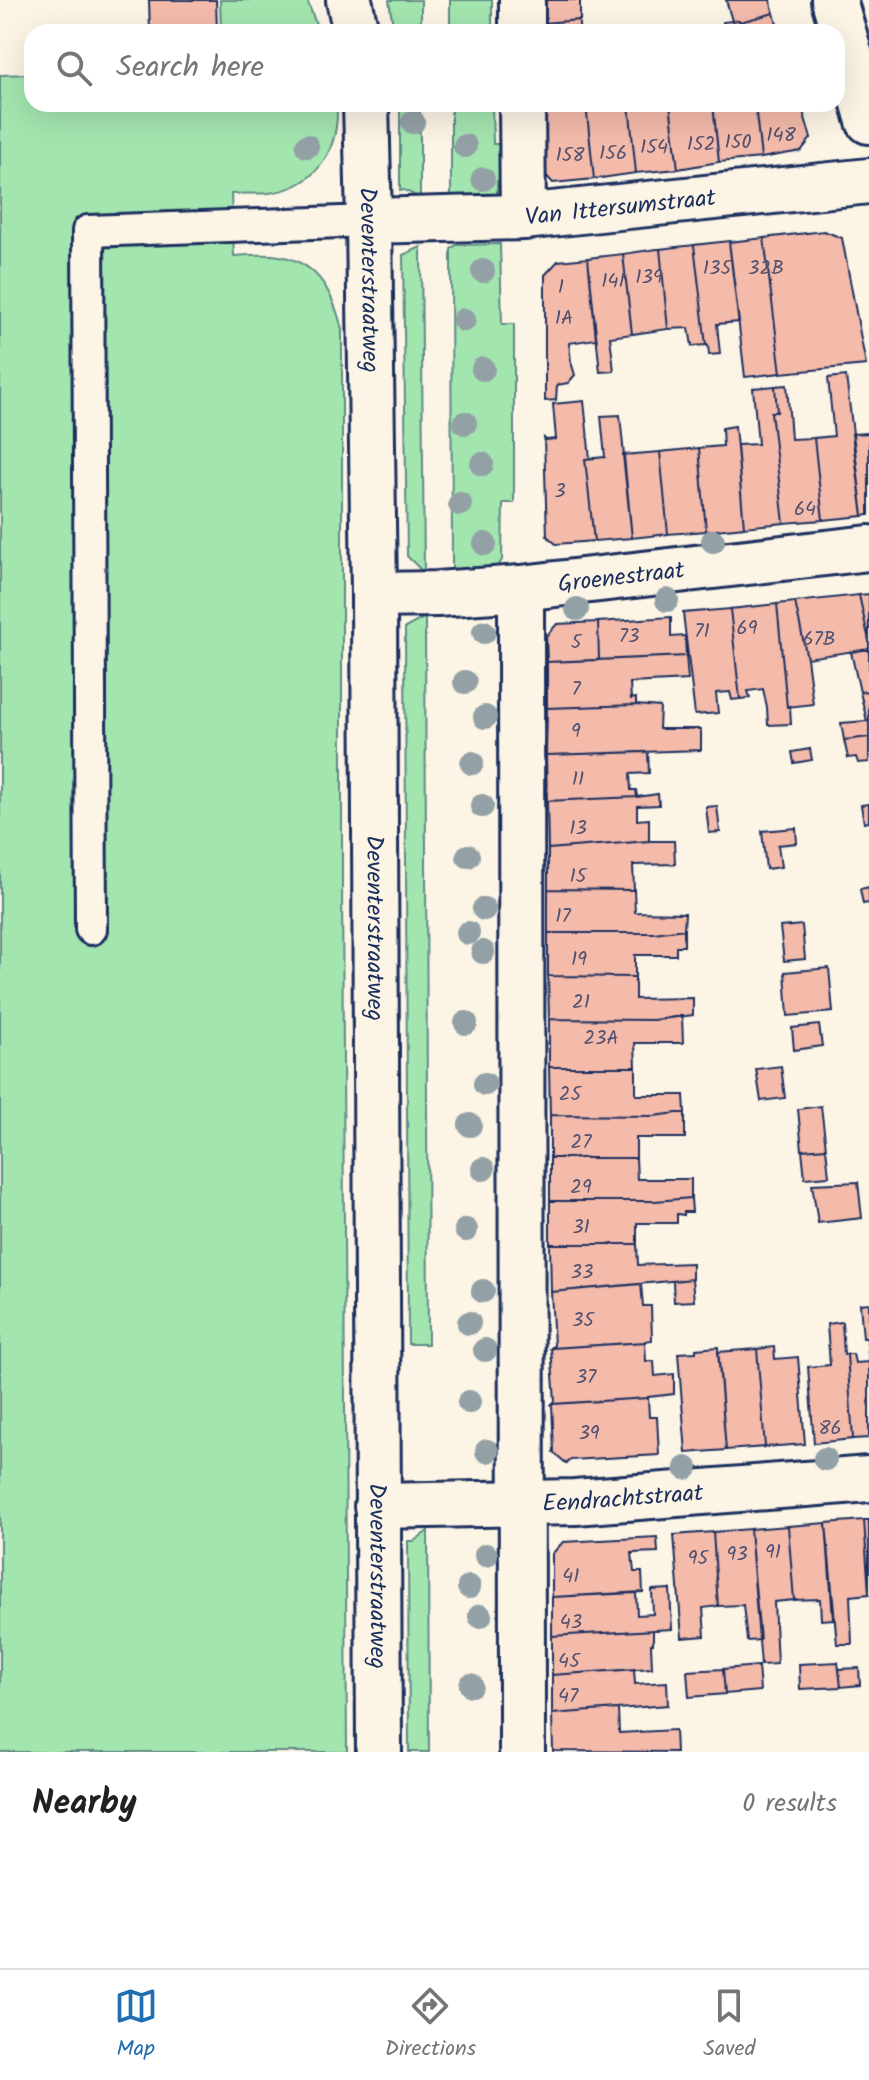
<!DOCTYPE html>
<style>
:root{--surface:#fff;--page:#f2f2f2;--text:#202124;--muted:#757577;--line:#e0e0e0;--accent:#1f6fb2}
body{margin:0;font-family:Kalam,sans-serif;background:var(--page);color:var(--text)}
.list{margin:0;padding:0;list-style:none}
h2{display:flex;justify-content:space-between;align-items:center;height:104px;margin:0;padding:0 32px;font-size:34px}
h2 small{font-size:26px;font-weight:400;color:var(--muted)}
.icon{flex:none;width:44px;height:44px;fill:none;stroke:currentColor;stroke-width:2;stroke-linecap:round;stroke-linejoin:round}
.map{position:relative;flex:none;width:869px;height:1752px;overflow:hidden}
.search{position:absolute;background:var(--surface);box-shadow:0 8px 32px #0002;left:24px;right:24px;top:24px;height:88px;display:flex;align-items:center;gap:20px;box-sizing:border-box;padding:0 28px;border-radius:24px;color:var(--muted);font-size:30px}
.sheet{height:216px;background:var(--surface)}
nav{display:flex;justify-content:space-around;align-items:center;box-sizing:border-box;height:112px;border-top:2px solid var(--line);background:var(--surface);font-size:22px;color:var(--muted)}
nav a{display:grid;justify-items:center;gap:4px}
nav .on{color:var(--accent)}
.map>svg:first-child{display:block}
</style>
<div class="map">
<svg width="869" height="1752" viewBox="0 0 869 1752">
<rect width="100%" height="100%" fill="#fcf5e5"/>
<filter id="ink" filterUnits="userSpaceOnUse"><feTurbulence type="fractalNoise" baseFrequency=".0125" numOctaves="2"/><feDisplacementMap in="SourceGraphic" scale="16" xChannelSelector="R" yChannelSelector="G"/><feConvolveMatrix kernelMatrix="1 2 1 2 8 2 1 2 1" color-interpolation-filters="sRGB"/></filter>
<g filter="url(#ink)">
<!-- green -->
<path fill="#a3e5af" stroke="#5f8a86" stroke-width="2" d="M220 0H307L319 32H221Z
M389 0H421V32H394Z
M450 0H492V32H450Z
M32 74V104H337V108C338 152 316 187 269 193 256 194 243 193 231 194L234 256C246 255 260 254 272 255 316 259 332 290 342 329V884L347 1752H0V75Z
M400 104H420V198L404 190 400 191Z
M451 104H492L493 144H507L506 180 497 181V201L454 198 451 195Z
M500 244 502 324H514V503H503L502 560 496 569 456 571 452 567 451 249 456 245Z
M421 247 424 573 407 556 403 255Z
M425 617 428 1344H408L405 628Z
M428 1531 429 1752H409L408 1541H414Z"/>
<!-- building -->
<path fill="#f4bbab" stroke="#1b2f5e" stroke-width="2" d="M149 0H216L217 32H150Z
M542 0H580V20L543 23Z
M726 0H770L774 13 740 22 739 20 732 21Z
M774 13 779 32H743L740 22Z
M579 20V32H542L543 23Z
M739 20 743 32H724L723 22Z
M542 104H586L594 179 553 183 542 171Z
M586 104H604V107L629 104 636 173 594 179Z
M629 104H670L678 169 636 173Z
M670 104H713L719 162 678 169Z
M713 104H755L761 158 719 162Z
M755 104H801L811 138 801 151 761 158Z
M824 231 842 238 866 365 781 373 764 238Z
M764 238 781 373 745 377 729 242Z
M729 241 739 322 717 324 720 354 709 355 708 345H706L694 245Z
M694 245 706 345 692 346 689 328 668 329 660 249Z
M657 249H660L668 329 632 334 623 254Z
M623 254 632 334 610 337 614 371 600 372 588 258Z
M588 258 596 339 569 343 571 362 575 375 568 383 557 385 556 400 545 401V275L558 261Z
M846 376 863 516 823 520 814 438 834 436 828 378Z
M787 385 791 439 814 438 823 520 784 523 771 412H777L775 386Z
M775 386 777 412H771L784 523 744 527 737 445 758 444 753 388Z
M584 401 590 459H585L594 541 556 544 547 536 544 438 546 440 556 439 553 404Z
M620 415 632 538 594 541 585 459 605 457 601 416Z
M735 426 744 527 706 531 699 448 723 446 722 428Z
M869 433V515L863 516 852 434Z
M699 448 706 531 668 534 660 452Z
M660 452 668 534 632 538 623 455Z
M869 594V641L859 595Z
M859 595 869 641V649L807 658 795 602Z
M795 602 807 658 813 704 787 707 777 604Z
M777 604 787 707 790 706 791 724 768 725 767 707 763 689 748 691 750 698 740 699 730 609Z
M730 609 740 699 732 700 730 692 716 693 718 713 695 715 683 613Z
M671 617V637L685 636 686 656 599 660 598 622Z
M598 622 599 660 547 662 546 636 557 624Z
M869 649V691L860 692 851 652Z
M686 656 688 680 630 683 631 699 636 698V705L547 708V662Z
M869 691V737L844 740 841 723 867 721 860 692Z
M636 705 660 707 659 729H701V750L546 755 547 708Z
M869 737V762L858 763 856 757 848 758 844 740Z
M810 749 812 760 794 763 792 752Z
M648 752 649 773 630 774 631 790H636L637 797 547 801 546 755Z
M658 794 659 805 637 806V820L649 819V841L548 849 547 801 637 797Z
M869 804V822L864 823 861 805Z
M717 806 720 832 709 833 706 807Z
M796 828 797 843 778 845 781 867 766 869 762 831Z
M649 841H674L675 864 633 865 634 890 548 889V849Z
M869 887V903L863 904 860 889Z
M548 889 634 890 635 912 685 913 684 929 654 933H548Z
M802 925 805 959 784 961 780 927Z
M684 929V946H676V955H635V977L548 976V933H654Z
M829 968 833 1012 788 1016 785 972Z
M548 976 635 977V999L693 998V1015L653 1020 549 1019Z
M682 1016 683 1043H635L636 1067H549V1019L653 1020Z
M819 1025 822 1046 794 1050 792 1028Z
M781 1066 785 1098 761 1101 756 1069Z
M549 1067H636V1095H684L685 1112 654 1116 550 1115Z
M821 1106 826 1148 802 1150 798 1109Z
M685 1112V1138H636V1158H550V1115L654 1116Z
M826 1148 829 1176 805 1178 802 1150Z
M550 1158H636L637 1179H691V1198L655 1201H550Z
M858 1182 862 1218 818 1223 812 1184Z
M691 1198 692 1212H684V1215L677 1214V1223H637V1244H550V1201H655Z
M550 1244H637L638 1265 692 1263V1279L551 1292Z
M692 1279 694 1301 674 1302 673 1281Z
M641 1284 643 1306H651L652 1340 645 1341V1342L551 1348 554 1345 551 1292Z
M869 1303V1438L853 1439 847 1354H853L855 1363 869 1362 867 1338H863L860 1304Z
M842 1322 844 1355 847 1354 853 1439 814 1443 808 1367 830 1365 827 1324Z
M645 1342 646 1361H654L655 1376 674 1374V1394L648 1397V1398L552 1404 555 1401 551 1348Z
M718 1347 726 1450 686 1453 678 1353 696 1352V1349Z
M774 1347 775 1359 798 1357 805 1444 765 1447 757 1349Z
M757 1349 765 1447 726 1450 718 1352Z
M648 1398 649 1417H657L659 1455 570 1460 567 1464 553 1452 554 1451 552 1404Z
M864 1520H869V1594Z
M864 1520 869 1594 850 1596 852 1644H837L826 1523Z
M826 1523 833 1619 821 1620 820 1599 794 1600 788 1526Z
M788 1526 794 1600 774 1602 777 1664 761 1665 750 1529Z
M750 1529 760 1640 747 1641 743 1605 718 1606 713 1532Z
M713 1532 718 1606 703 1608 705 1636 682 1638 674 1535Z
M657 1537 658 1552 632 1553 634 1572H642L643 1592 552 1597V1554L563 1542Z
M670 1589 672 1629 552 1636V1597L636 1593 637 1615 653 1614 652 1590Z
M653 1630V1644H651L652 1668 552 1675V1636Z
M838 1662 841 1687 800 1689 799 1664Z
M758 1666 760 1691 725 1694 723 1669Z
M859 1668 860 1685 841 1687 839 1669Z
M634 1669 635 1684 667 1682 668 1705 552 1714V1675Z
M723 1669 725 1694 689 1697 687 1671Z
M618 1709 619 1733 675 1730 676 1752 553 1751 552 1714Z"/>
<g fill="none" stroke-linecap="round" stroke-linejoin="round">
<defs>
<path id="service" d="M91 929 88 231 369 221"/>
<g id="minor">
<path d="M522 0V32"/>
<path d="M834 0 869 121"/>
<path d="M522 104 523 217"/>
<path id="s1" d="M369 221 523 217 869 181"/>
<path d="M521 588 522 1752"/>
<path id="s2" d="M374 595 437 594 521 588 869 548"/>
<path id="s3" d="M377 1506 575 1502 869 1479"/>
</g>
<g id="tertiary">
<path d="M349 0 356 32"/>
<path id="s4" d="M366 104 369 221 374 595 379 1752"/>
</g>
</defs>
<!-- service casing -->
<use href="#service" stroke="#1b2f5e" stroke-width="36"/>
<!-- minor casing -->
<use href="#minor" stroke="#1b2f5e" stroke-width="50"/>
<!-- tertiary casing -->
<use href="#tertiary" stroke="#1b2f5e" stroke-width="50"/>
<!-- service -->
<use href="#service" stroke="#fcf5e5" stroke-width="30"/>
<!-- minor -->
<use href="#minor" stroke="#fcf5e5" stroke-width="44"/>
<!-- tertiary -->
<use href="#tertiary" stroke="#fcf5e5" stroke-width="44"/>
</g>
<!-- trees -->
<g fill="#93a1a6">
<circle cx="413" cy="122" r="12"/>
<circle cx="307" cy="146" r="12"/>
<circle cx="465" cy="146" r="12"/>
<circle cx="483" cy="179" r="12"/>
<circle cx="483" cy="271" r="12"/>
<circle cx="464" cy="320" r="12"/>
<circle cx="483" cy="369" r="12"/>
<circle cx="465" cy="423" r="12"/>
<circle cx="482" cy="464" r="12"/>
<circle cx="460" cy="504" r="12"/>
<circle cx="713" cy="541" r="12"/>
<circle cx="485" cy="544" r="12"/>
<circle cx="667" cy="600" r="12"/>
<circle cx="577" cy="609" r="12"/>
<circle cx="484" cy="632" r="12"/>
<circle cx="465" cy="682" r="12"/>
<circle cx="485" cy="717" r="12"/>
<circle cx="472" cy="763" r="12"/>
<circle cx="482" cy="806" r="12"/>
<circle cx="468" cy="856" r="12"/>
<circle cx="484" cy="909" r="12"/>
<circle cx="468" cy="933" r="12"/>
<circle cx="483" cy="952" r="12"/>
<circle cx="466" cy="1023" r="12"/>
<circle cx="485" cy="1084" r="12"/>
<circle cx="470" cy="1125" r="12"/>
<circle cx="483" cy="1169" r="12"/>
<circle cx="466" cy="1230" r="12"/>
<circle cx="483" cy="1291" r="12"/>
<circle cx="469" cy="1323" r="12"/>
<circle cx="485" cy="1350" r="12"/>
<circle cx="469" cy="1402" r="12"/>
<circle cx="487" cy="1451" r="12"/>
<circle cx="825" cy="1459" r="12"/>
<circle cx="686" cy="1468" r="12"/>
<circle cx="486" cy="1555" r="12"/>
<circle cx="469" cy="1587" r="12"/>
<circle cx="480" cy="1616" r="12"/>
<circle cx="471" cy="1685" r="12"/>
</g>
</g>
<g text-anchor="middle" stroke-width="6" stroke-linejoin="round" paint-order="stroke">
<!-- number labels -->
<g font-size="20" fill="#515271">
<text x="781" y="141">148</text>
<text x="738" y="148">150</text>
<text x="701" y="150">152</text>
<text x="654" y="153">154</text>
<text x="613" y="159">156</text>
<text x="570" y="161">158</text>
<text x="717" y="274">135</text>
<text x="766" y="274">32B</text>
<text x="649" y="283">139</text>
<text x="613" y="287">141</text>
<text x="561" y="293">1</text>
<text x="564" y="324">1A</text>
<text x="560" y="497">3</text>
<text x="805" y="515">64</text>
<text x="747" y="634">69</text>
<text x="702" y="637">71</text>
<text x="629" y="642">73</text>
<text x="819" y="645">67B</text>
<text x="576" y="648">5</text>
<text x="576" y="695">7</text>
<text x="576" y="737">9</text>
<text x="578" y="785">11</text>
<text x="578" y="834">13</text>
<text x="578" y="882">15</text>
<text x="563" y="922">17</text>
<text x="579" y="965">19</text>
<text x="581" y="1008">21</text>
<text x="601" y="1044">23A</text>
<text x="570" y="1100">25</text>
<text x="581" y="1148">27</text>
<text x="581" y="1193">29</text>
<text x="581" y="1233">31</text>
<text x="582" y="1278">33</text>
<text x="583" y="1326">35</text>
<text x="586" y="1383">37</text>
<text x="830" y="1434">86</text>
<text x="589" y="1439">39</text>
<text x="773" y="1558">91</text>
<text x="737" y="1560">93</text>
<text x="698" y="1564">95</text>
<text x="571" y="1582">41</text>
<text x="571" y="1628">43</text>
<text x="569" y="1667">45</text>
<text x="568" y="1702">47</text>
</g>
<!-- street labels -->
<g font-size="24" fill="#1b2f5e" stroke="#fcf5e5">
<text dy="8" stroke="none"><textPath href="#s1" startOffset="252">Van Ittersumstraat</textPath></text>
<text dy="8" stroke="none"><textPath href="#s4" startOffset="176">Deventerstraatweg</textPath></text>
<text dy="8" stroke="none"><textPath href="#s2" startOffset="248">Groenestraat</textPath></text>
<text dy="8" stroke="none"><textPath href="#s4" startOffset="824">Deventerstraatweg</textPath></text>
<text dy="8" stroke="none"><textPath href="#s3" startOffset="246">Eendrachtstraat</textPath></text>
<text dy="8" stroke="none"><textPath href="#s4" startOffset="1472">Deventerstraatweg</textPath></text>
</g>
</g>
</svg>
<div class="search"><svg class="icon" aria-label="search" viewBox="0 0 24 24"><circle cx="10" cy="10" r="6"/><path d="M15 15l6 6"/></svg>Search here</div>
</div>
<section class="sheet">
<h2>Nearby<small>0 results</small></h2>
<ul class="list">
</ul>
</section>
<nav>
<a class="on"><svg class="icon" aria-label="map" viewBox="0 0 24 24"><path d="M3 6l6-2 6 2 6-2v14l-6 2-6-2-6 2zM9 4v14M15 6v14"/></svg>Map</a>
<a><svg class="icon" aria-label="directions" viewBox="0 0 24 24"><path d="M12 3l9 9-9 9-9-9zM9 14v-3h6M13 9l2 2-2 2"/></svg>Directions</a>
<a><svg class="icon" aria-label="saved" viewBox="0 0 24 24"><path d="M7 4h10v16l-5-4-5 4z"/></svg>Saved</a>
</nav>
